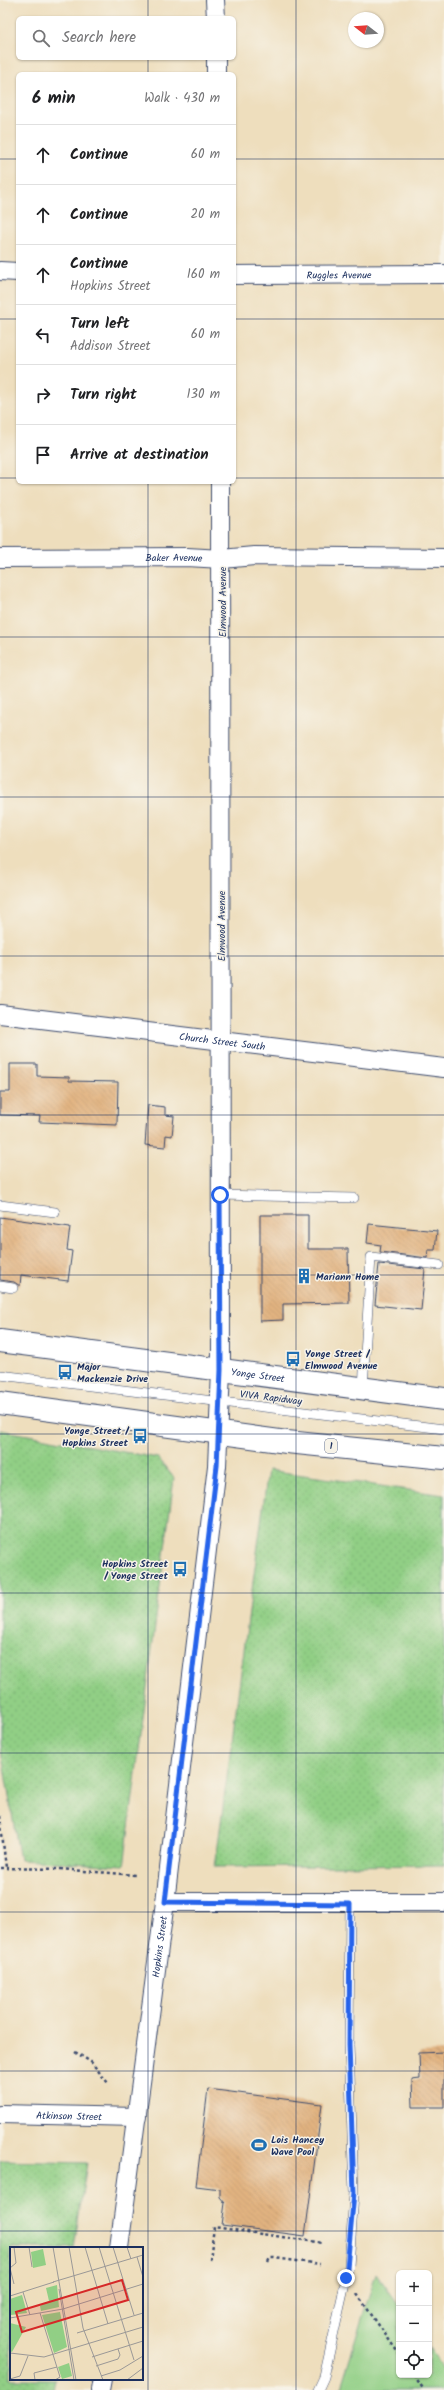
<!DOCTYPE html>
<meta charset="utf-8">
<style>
:root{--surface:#fff;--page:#f2f2f2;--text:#202124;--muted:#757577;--line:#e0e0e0}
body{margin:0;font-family:Kalam,sans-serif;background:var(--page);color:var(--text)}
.controls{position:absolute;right:12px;bottom:12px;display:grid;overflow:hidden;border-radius:6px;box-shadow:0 1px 3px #0004}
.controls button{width:36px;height:36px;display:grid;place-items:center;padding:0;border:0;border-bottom:1px solid var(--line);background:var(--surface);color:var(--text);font:20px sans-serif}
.compass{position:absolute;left:348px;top:12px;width:36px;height:36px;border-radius:50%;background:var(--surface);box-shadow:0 1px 3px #0004;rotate:287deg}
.stop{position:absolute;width:12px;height:12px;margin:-9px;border:3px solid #2563eb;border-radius:50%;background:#fff}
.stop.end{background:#2563eb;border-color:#fff;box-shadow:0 1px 4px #0008}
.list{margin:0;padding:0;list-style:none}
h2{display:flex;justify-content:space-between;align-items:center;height:52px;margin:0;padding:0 16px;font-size:17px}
h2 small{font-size:13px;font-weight:400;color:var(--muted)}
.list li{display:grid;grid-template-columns:26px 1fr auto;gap:12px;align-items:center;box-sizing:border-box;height:60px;padding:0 16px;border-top:1px solid var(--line)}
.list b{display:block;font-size:15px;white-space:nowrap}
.list p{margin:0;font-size:13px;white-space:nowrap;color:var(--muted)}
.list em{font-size:13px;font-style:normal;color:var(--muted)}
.icon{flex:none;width:22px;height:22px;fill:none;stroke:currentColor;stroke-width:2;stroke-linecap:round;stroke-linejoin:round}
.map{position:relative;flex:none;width:444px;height:2390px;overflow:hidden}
.search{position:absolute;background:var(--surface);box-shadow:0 1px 3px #0004;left:16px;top:16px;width:220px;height:44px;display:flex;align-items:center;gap:10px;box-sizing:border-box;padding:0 14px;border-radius:6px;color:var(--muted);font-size:15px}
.panel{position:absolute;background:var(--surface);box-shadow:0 1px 3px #0004;left:16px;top:72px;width:220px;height:412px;border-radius:6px}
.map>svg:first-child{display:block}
</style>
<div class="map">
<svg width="444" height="2390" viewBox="0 0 444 2390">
<defs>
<pattern id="grass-dots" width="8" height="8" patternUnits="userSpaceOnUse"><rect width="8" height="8" fill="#91cf85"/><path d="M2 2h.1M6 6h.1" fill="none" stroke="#7cb275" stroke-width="1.8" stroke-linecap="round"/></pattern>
<pattern id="building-back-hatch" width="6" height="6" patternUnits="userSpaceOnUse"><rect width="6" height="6" fill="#e2b380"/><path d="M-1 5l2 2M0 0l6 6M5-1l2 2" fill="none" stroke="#c19a71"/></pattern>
</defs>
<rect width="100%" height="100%" fill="#f7f3e8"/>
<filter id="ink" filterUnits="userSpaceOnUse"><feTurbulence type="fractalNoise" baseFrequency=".025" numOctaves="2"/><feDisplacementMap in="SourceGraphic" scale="8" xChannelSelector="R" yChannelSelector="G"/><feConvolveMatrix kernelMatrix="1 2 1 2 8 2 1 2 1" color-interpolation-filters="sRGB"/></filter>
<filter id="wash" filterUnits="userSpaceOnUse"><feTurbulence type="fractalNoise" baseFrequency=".012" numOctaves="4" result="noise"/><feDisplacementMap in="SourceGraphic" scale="16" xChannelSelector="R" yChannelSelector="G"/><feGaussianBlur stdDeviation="0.9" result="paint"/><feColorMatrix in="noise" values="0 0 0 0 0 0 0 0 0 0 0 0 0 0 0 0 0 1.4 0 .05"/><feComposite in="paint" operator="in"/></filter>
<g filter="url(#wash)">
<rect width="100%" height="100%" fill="#eedebd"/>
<!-- grass -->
<path fill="url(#grass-dots)" stroke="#567f72" d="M0 1430 158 1458 174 1478 124 1866 20 1860 0 1745Z
M268 1470 444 1495V1865L215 1867Z
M0 2161 87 2163 74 2248H11V2379H55L53 2390H0Z"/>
<!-- park -->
<path fill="#91cf85" stroke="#567f72" d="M376 2273 399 2305V2375H429V2348L444 2369V2390H340Z"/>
<g id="blocks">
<!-- building -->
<path fill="url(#building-back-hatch)" d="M10 1064H37V1076L69 1077V1081L118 1082 117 1125 39 1122 40 1116 0 1115V1092H10Z
M148 1105 165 1107V1115L174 1116 172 1136 166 1135 165 1147 145 1145Z
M260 1215H308V1249H348L349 1303 283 1304V1320L260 1321Z
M0 1217 70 1227 67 1250 72 1251 68 1281 21 1275 20 1286 14 1282 0 1280Z
M369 1224 437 1231 435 1250H428L427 1258 380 1252 381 1245 367 1243Z
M379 1264 425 1269 421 1310 375 1305Z
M444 2052V2107H413L412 2080 420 2079 419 2053Z
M208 2089 322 2104 305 2236 222 2225 225 2203 220 2197V2189L196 2186Z"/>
</g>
</g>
<g filter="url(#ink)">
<use href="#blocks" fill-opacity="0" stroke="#3b496c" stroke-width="1"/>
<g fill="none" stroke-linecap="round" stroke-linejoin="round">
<defs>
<path id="service" d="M220 1195 354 1198
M0 1205 55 1212
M0 1286 13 1288
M0 1375 444 1429
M363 1388 371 1257 439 1265
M318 2390 324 2377 349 2266 354 2193 349 2045 350 1904"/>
<g id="minor">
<path d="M215 0 216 18"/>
<path d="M216 58V74"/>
<path d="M0 271 18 272"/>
<path id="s1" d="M234 275 444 274"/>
<path id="s2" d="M0 558 187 557 222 559 254 556 444 558"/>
<path id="s3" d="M0 1014 444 1068"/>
<path d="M165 1902H444"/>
<path id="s4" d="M0 2114 137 2117"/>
<path id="s5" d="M119 2248 165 1902 217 1466 221 1370 220 482"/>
<path d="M100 2390 102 2379"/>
</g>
<g id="primary">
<path id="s6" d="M0 1341 444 1399"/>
<path d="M0 1403 287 1442 444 1458"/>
</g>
</defs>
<!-- service casing -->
<use href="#service" stroke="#3b496c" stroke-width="10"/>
<!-- minor casing -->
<use href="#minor" stroke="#3b496c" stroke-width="20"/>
<!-- primary casing -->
<use href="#primary" stroke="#3b496c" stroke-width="24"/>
<!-- path -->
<path stroke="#3b496c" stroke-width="2.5" stroke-dasharray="3 3" stroke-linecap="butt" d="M0 1816 6 1868
M0 1868 59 1869 135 1875
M75 2052 91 2062 108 2083
M210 2260 214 2227 323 2243
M268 2262 270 2258H274L320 2264
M357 2294 399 2354
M414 2375 424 2390"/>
<!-- service -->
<use href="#service" stroke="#fff" stroke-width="9"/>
<!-- minor -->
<use href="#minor" stroke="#fff" stroke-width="18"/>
<!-- primary -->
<use href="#primary" stroke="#fff" stroke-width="22"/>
</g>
</g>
<g fill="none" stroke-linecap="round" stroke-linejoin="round" filter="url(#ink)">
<!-- route -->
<path stroke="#2563eb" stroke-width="5" d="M220 1195 221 1370 217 1466 165 1902 350 1904 349 2045 354 2193 346 2278"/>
</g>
<!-- grid -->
<path fill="none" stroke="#1b2f5e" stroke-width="1" stroke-opacity="0.55" d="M148 0V18M296 0V2390M148 58V74M0 159H18M234 159H444M0 319H18M234 319H444M0 478H18M234 478H444M148 482V2390M0 637H444M0 797H444M0 956H444M0 1115H444M0 1275H444M0 1434H444M0 1593H444M0 1753H444M0 1912H444M0 2071H444M0 2231H444"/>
<!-- icons -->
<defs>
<symbol id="building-bare" viewBox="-9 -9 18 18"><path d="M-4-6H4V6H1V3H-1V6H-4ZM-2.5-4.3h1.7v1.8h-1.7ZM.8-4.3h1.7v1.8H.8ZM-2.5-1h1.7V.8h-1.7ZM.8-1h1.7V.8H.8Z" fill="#1f6fb2" stroke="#f7f3e8" stroke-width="2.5" paint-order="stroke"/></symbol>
<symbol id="bus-bare" viewBox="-9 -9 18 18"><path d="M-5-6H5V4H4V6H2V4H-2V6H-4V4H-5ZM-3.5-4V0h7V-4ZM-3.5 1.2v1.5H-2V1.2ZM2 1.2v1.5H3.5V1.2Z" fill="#1f6fb2" stroke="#f7f3e8" stroke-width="2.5" paint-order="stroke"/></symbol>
<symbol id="stadium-bare" viewBox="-9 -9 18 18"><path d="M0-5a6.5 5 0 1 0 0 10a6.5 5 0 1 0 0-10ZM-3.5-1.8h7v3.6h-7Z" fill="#1f6fb2" stroke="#f7f3e8" stroke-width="2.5" paint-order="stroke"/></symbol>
</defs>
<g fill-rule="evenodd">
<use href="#building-bare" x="293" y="1265" width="22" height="22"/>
<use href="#bus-bare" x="282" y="1348" width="22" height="22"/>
<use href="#bus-bare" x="54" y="1361" width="22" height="22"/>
<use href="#bus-bare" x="129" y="1425" width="22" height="22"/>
<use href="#bus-bare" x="169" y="1558" width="22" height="22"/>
<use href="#stadium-bare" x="248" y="2134" width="22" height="22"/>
</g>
<g text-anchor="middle" stroke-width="3" stroke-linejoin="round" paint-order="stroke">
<!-- shield labels -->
<rect fill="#f7f3e8" stroke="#5d6a87" stroke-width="1" x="325" y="1439" width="12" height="14" rx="3"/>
<g font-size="9" font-weight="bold" fill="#1b2f5e">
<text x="331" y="1449">1</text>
</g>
<!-- street labels -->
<g font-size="10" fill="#1b2f5e" stroke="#f7f3e8">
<text dy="4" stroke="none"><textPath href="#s1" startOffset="105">Ruggles Avenue</textPath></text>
<text dy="4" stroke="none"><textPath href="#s2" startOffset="174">Baker Avenue</textPath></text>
<text transform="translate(222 602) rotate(-90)" y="4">Elmwood Avenue</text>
<text transform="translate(221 926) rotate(-90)" y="4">Elmwood Avenue</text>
<text dy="4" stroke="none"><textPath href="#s3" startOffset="224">Church Street South</textPath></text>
<text dy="4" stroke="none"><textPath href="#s6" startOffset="260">Yonge Street</textPath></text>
<text transform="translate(271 1397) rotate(7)" y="4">VIVA Rapidway</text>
<text dy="4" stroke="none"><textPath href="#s5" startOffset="304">Hopkins Street</textPath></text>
<text dy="4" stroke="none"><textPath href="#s4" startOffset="69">Atkinson Street</textPath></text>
</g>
<!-- poi labels -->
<g font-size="10" font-weight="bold" fill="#1b2f5e" stroke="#f7f3e8" text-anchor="start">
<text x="316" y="1280">Mariann Home</text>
<text x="305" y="1357">Yonge Street /<tspan x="305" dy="12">Elmwood Avenue</tspan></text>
<text x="77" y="1370">Major<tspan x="77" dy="12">Mackenzie Drive</tspan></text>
<text x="128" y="1434" text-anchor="end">Yonge Street /<tspan x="128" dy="12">Hopkins Street</tspan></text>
<text x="168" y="1567" text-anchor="end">Hopkins Street<tspan x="168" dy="12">/ Yonge Street</tspan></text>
<text x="271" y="2143">Lois Hancey<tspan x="271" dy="12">Wave Pool</tspan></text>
</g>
</g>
<!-- overview -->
<g transform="translate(10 2247)">
<rect width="133" height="133" fill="#eedebd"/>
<path d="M47 38 49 60 31 64 30 59 39 54 36 41ZM12 48 17 66 1 68 0 52ZM50 65 57 100 44 106 32 68ZM59 116 62 129 52 132 48 120Z" fill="#91cf85"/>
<path d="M33 2 36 18 23 21 21 5Z" fill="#91cf85"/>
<path d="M0 76 16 80 2 105 0 104Z" fill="#91cf85"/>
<path fill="none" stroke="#9a9897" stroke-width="1" d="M19 0 22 20M43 0 66 133M59 0 73 81 93 133M75 0 98 77M89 0 124 113M103 0 124 68M117 0 121 12M127 10 133 30M0 21 6 16 4 0M0 21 4 37M43 35 133 8M49 42 64 133M13 45 20 68M0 49 44 35M30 66 50 130 45 133M0 71 53 62 133 37M67 86 133 66M0 106 34 110 133 80M82 110 133 94M86 119 108 112 110 108 108 102M91 129 110 123 133 109M0 132 10 129 18 109M25 133 24 126 47 120M117 133 133 121"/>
<path fill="#d62828" fill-opacity="0.15" stroke="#d62828" stroke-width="2" d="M112 33 118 53 12 85 6 65Z"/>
<rect width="133" height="133" fill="none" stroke="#1b2f5e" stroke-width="2"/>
</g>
</svg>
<div class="controls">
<button>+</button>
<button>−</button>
<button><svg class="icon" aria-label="locate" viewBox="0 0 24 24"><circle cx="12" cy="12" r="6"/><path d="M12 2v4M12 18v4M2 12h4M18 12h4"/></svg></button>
</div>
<svg class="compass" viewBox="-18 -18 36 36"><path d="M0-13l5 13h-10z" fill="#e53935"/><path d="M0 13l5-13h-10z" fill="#757577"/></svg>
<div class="stop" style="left:220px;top:1195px"></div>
<div class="stop end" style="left:346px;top:2278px"></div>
<div class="search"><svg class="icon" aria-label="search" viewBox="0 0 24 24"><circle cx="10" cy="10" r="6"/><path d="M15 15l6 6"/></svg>Search here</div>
<section class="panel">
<h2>6 min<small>Walk · 430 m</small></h2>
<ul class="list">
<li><svg class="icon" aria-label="ahead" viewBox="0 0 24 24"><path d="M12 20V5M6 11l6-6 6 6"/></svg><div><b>Continue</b></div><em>60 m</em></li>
<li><svg class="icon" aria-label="ahead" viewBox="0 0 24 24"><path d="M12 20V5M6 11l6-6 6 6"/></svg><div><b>Continue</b></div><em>20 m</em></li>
<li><svg class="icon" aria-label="ahead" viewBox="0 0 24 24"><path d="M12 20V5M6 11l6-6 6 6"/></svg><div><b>Continue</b><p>Hopkins Street</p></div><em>160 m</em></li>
<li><svg class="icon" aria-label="left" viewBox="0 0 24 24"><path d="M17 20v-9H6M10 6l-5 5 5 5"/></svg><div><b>Turn left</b><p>Addison Street</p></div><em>60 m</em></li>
<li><svg class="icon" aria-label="right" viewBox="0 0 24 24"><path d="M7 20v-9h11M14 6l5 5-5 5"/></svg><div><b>Turn right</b></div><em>130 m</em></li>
<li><svg class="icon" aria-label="arrive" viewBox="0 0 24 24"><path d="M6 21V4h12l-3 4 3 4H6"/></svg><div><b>Arrive at destination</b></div></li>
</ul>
</section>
</div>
